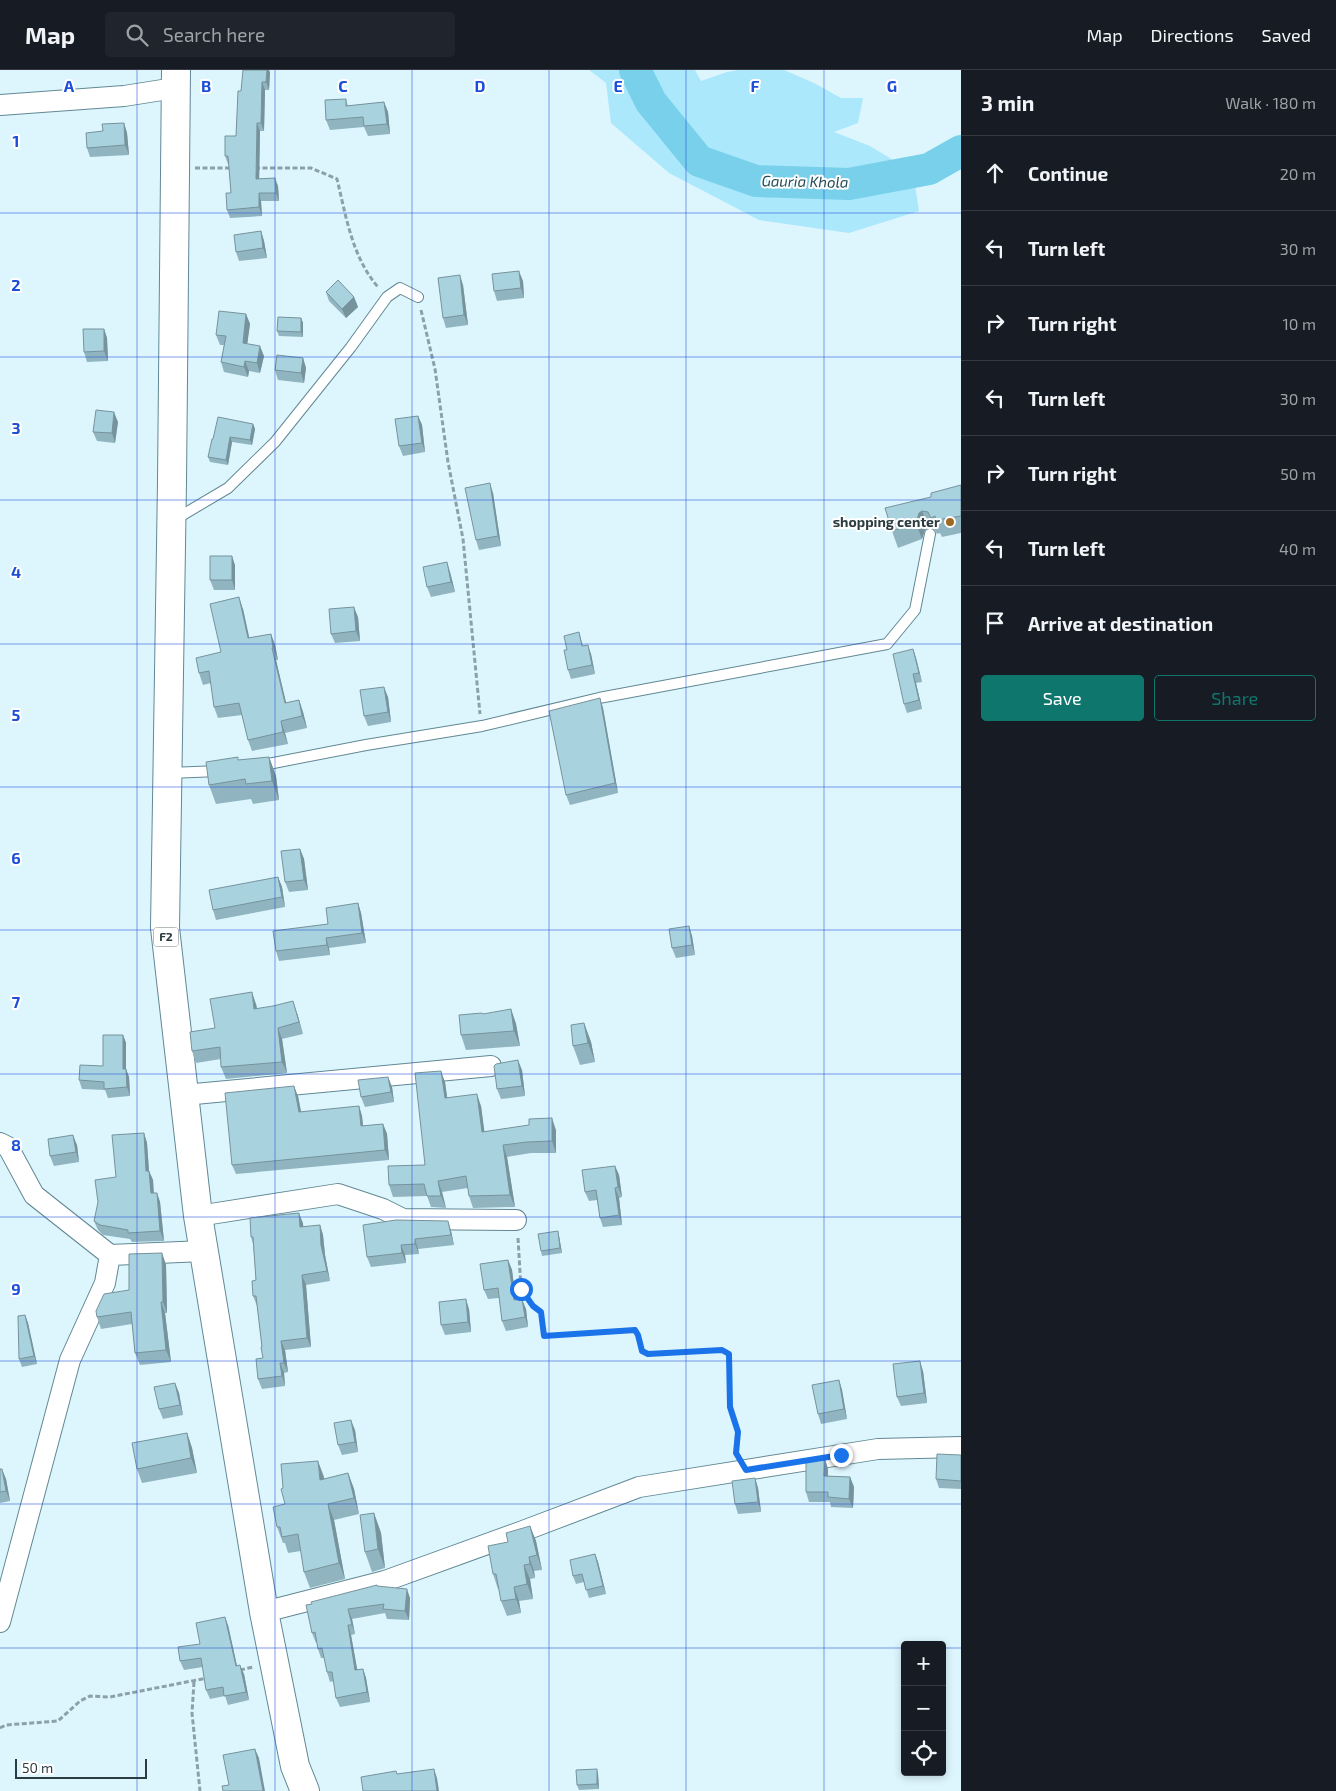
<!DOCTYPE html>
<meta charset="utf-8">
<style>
:root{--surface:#171b24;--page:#20242c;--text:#f1f3f6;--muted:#9ea1a6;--line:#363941;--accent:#0f766e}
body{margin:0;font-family:"Exo 2",sans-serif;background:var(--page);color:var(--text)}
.controls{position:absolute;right:15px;bottom:15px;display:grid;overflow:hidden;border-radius:5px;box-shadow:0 2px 8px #0003}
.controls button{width:45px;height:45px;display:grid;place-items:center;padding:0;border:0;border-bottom:1px solid var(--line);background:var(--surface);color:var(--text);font:25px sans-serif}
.scale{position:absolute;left:15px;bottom:12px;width:132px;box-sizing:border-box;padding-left:5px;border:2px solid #2c3d42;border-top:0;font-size:14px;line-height:18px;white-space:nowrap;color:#2c3d42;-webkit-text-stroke:4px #fff;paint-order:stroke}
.stop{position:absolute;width:15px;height:15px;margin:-11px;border:4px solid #1a73e8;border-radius:50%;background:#fff}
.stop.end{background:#1a73e8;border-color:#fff;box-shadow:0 1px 5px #0008}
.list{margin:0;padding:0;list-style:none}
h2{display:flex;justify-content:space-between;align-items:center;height:65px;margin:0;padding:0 20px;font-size:21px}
h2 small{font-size:16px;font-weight:400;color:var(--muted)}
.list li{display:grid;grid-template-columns:32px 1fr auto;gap:15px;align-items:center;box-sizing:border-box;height:75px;padding:0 20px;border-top:1px solid var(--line)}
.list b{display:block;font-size:19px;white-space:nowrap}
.list em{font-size:16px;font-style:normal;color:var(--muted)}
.actions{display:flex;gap:10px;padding:15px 20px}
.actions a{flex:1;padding:11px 0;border:1px solid var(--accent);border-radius:5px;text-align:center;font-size:18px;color:var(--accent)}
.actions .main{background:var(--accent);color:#fff}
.icon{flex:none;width:28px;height:28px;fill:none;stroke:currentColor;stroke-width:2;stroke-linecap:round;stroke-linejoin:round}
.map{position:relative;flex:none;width:961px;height:1721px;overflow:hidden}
header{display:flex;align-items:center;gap:30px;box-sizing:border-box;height:70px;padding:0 25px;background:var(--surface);border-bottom:1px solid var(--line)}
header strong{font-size:24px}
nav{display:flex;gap:28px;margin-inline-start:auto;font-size:18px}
.search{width:350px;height:45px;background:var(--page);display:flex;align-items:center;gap:12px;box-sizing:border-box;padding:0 18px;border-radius:5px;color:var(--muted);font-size:19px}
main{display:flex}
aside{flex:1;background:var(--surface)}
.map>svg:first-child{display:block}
</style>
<header>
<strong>Map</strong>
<div class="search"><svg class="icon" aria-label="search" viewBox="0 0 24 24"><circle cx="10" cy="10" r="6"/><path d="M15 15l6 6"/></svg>Search here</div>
<nav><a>Map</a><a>Directions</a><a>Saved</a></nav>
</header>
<main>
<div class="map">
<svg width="961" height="1721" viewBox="0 0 961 1721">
<rect width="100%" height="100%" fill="#ddf6fe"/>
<!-- green -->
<path fill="#ace8fb" d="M589 0H695L701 11 727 2 738 0H784L814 13 841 28H863L858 53 834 62 870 76 913 102 919 141 849 163 759 150 669 103 611 53 606 13Z"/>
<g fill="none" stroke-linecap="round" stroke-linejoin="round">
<!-- river -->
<path stroke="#78d0ea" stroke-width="32" d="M635 0 651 32 699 91 756 111 849 114 929 99 961 81"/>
<defs>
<path id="service" d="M174 450 228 418 275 372 351 277 387 227 400 218 418 227
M258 696 366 675 482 656 599 628 887 574 915 540 930 464
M169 703 219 701"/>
<path id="minor" d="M0 35 124 26 175 18
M184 1025 491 996
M0 1073 8 1077 34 1125 110 1185 204 1181
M198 1146 338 1124 383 1139 403 1149 516 1150
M264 1542 385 1511 523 1461 639 1417 878 1379 961 1377
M0 1552 70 1290 105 1213 110 1185"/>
<path id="primary" d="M176 0 172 412 165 858 198 1146 264 1542 295 1696 305 1721"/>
</defs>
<!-- service casing -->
<use href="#service" stroke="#618894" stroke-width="12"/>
<!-- minor casing -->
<use href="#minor" stroke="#618894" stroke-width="22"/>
<!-- primary casing -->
<use href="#primary" stroke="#618894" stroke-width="30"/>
<!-- path -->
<path stroke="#8ba0a7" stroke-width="3" stroke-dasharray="5 2.5" stroke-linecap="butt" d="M195 98H231
M255 98H311L337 109C346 146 352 187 378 217
M421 240 435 299 448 392 463 469 480 644
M518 1168 521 1219 533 1236 541 1242 544 1266 635 1260 638 1265 641 1281 648 1283 722 1280 729 1284 730 1337 738 1362 737 1383
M240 1600 253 1597
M194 1612 192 1643 200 1721
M0 1658 6 1655 58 1651 80 1631 90 1626 110 1627 207 1608"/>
<!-- service -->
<use href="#service" stroke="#fff" stroke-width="10"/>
<!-- minor -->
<use href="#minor" stroke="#fff" stroke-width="20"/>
<!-- primary -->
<use href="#primary" stroke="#fff" stroke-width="28"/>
</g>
<!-- wall -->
<path fill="#91b5c0" d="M270 2 269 20H265L264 61H260L259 109 278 116 279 131H261L262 146 230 148 227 140 231 123 229 94H228L225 86 236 66 241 21Z
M346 29 348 36 384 32 388 42 390 64 368 66 364 57 330 60 326 50Z
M124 53 127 63 129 85 90 87 87 78 103 61Z
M261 161 264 171 267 188 239 191 236 182Z
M523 211 524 228 497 231 494 221Z
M463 215 468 255 446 258 443 248Z
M326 222 354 227 358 237 346 248 329 231Z
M246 244 250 254 247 274 264 286 260 303 249 301 248 307 224 302 221 292 224 275H220L216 265Z
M301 248 303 253V267L279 266 277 261Z
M104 259 107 268 108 291 87 292 84 282Z
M303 288 306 298 304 313 278 310 275 300Z
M418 346 422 355 425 382 403 386 399 376Z
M118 352 115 373 97 371 93 362Z
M253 354 255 359 252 375 232 372 228 395 210 392 208 387 213 369Z
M961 415V463L942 467 940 463 937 464 934 459 928 457 925 460 922 469 898 478 892 461 931 427Z
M493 423 501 476 479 480 476 470Z
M235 495V520H214L210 510Z
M450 502 455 522 431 527 427 517Z
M243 539 249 568 271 564 275 575 278 590H276L286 633 299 630 303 642 307 658 285 663 288 674 252 681 248 670 242 645 218 648 214 637 211 613 203 615 199 603 221 582Z
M358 547 360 571 335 573 331 564Z
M579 562 583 576 591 584 595 604 571 609 568 600 567 580Z
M913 579 916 588 922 612 916 613 922 639 907 643 904 634Z
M388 627 391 652 368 656 364 646Z
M600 628 603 638 618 723 570 735 566 725Z
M269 687 276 706 279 730 253 734 251 729 216 734 209 715 239 690Z
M300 779 304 789 308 820 289 822 285 812Z
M278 807 282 817 285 837 216 850 213 840Z
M358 833 361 843 366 873 329 878 330 885 279 891 276 881 328 854Z
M689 856 692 866 695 885 676 888 672 878Z
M256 934 257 938 297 943 303 964 282 969 287 1003 226 1009 221 997V989L196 993 192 981 215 958Z
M511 939 516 954 520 976 466 980 461 965Z
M584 953 591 972 595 992 580 995 573 976Z
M123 965 126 973V999L129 1007 130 1026 108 1028 105 1020 82 1019 79 1010 103 996Z
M522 1000 525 1026 501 1029 497 1019Z
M388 1007 392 1017 394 1032 365 1037 361 1027Z
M445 1012 447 1028 481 1036 484 1061 556 1060V1083H531L507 1087 515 1137 473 1138 469 1126 468 1118 442 1122 446 1138 431 1137 427 1126 393 1127 389 1115 425 1095Z
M298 1026 301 1042 359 1036 362 1046 363 1056 383 1054 387 1064 389 1090 236 1104 232 1095Z
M144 1063 147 1073 149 1101 153 1110 154 1123H157L160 1132 164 1171 132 1172 130 1169 103 1165 98 1160 94 1151 116 1107Z
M77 1075 79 1092 54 1096 50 1086Z
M615 1096 619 1105 622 1127 619 1128 622 1155 603 1157 600 1148 597 1130 589 1131 585 1122Z
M448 1151 451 1161 454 1175 418 1179 419 1184 405 1185 406 1193 371 1197 367 1187Z
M303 1153V1157L320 1155 323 1165 325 1185 330 1211 306 1215 311 1277 285 1280 288 1302 284 1303 285 1316 262 1319 258 1309 263 1288 262 1277 257 1236 253 1226 256 1210 253 1174 251 1167Z
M559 1166 562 1183 542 1186 541 1181Z
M162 1183 166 1195 167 1243H165L171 1292 140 1295 135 1283 132 1254 101 1259 97 1247 129 1220Z
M508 1190 512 1200 516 1230 526 1239 528 1257 506 1261 502 1251 499 1228 488 1229 484 1220Z
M469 1239 471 1262 445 1265 441 1255Z
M25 1245 28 1253 37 1294 22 1297 19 1289Z
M923 1301 927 1333 901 1336 897 1327Z
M839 1310 842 1320 847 1349 821 1354 818 1344Z
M175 1313 179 1323 183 1345 163 1349 159 1339Z
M355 1360 358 1382 342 1385 338 1375Z
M187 1363 192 1378 197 1403 142 1413 137 1399Z
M961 1385V1419L939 1418 936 1409Z
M825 1389 828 1399V1406L850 1407 854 1417 853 1438 831 1437 830 1432H809L806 1422Z
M0 1399 6 1409 10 1431 0 1433Z
M348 1403 354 1419 359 1444 334 1450 345 1509 310 1518 304 1502 301 1481 288 1483 285 1473H283L277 1457 285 1434 324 1407V1409Z
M755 1408 758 1418 761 1442 738 1444 735 1434Z
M374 1443 381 1463 385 1498 372 1502 365 1482Z
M530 1456 536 1471 542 1500 534 1501 535 1508 530 1509 533 1529 519 1531 521 1543 507 1546 501 1531 499 1519H498L493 1504 508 1472Z
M595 1484 598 1492 606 1524 589 1528 584 1512 576 1514 573 1506Z
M377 1516 410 1528 409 1550 387 1549 385 1543 352 1549 355 1564 351 1565 357 1600 363 1599 366 1608 370 1632 340 1637 336 1628 334 1611 330 1612 327 1602 324 1588H321L318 1579 317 1572 316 1573 312 1563Z
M228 1555 237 1596 244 1604 249 1630 228 1635 225 1626 210 1629 206 1620 203 1597 184 1600 180 1591 200 1574Z
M598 1704 599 1719 579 1720 577 1715Z"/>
<!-- shaded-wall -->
<path fill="#76939c" d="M267 0H269L270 2 269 20 266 12Z
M262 12 265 20 264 61 261 53Z
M384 32 388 42 390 64 387 54Z
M124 53 127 63 129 85 125 75Z
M257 53 260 61 259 117 256 109Z
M275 108 278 116 279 131 276 123Z
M259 123 261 131 262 146 259 137Z
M261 161 264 171 267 188 263 178Z
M519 201 523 211 524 228 521 218Z
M460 205 463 215 468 255 464 245Z
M354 227 358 237 346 248 342 239Z
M246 244 250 254 246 283 243 273Z
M301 248 303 253V267L301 262Z
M104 259 107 268 108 291 104 281Z
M260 276 264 286 260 303 257 293Z
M303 288 306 298 304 313 301 303Z
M245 291 249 301 248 307 244 297Z
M114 342 118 352 115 373 112 363Z
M418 346 422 355 425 382 422 373Z
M253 354 255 359 252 375 250 370Z
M230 367 232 372 228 395 226 390Z
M490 413 493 423 501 476 498 466Z
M922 441 928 457 925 460 922 469 916 453 919 443Z
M232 486 235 495V520L232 510Z
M447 492 450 502 455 522 451 512Z
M239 527 243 539 252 580 248 568Z
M354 537 358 547 360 571 356 561Z
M271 564 275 575 278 590 273 578Z
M588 575 591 584 595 604 592 595Z
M272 578 276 590 289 645 285 633Z
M913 579 916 588 922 612 919 603Z
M913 604 916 613 922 639 919 630Z
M384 617 388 627 391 652 388 642Z
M600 628 603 638 618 723 615 713Z
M299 630 303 642 307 658 302 646Z
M281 651 285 663 288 674 283 662Z
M269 687 276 706 279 730 272 711Z
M300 779 304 789 308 820 304 810Z
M278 807 282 817 285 837 282 827Z
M358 833 361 843 366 873 362 863Z
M689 856 692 866 695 885 692 875Z
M326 868 329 878 330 885 327 875Z
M252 922 256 934 259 950 254 939Z
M293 931 297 943 303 964 299 952Z
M511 939 516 954 520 976 514 961Z
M584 953 591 972 595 992 588 973Z
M278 958 282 969 287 1003 282 992Z
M123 965 126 973V999L129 1007 130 1026 127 1017 123 999Z
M518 990 522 1000 525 1026 522 1016Z
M441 1001 445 1012 449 1040 445 1028Z
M388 1007 392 1017 394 1032 391 1022Z
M294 1016 298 1026 303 1052 299 1042Z
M477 1024 481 1036 486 1073 482 1062Z
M359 1036 362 1046 364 1066 361 1056Z
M552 1048 556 1060V1083L552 1071Z
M383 1054 387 1064 389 1090 385 1080Z
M144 1063 147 1073 149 1101 153 1110 154 1133 151 1123 146 1101Z
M73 1065 77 1075 79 1092 76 1082Z
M503 1075 507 1087 515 1137 510 1125Z
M615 1096 619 1105 622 1127 618 1117Z
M438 1111 442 1122 446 1138 441 1126Z
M615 1118 619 1128 622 1155 619 1145Z
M157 1123 160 1132 164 1171 160 1161Z
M299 1143 303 1153 304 1166 300 1157Z
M448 1151 451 1161 454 1175 451 1165Z
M320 1155 323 1165 325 1185 330 1211 327 1201 321 1175Z
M558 1161 559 1166 562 1183 560 1178Z
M415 1169 418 1179 419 1184 415 1174Z
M401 1175 405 1185 406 1193 402 1183Z
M162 1183 166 1195 167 1243 163 1232Z
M508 1190 512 1200 517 1240 514 1230Z
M302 1205 306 1215 311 1277 307 1268Z
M466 1229 469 1239 471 1262 468 1252Z
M522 1229 526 1239 528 1257 525 1247Z
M161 1232 165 1243 171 1292 166 1280Z
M25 1245 28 1253 37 1294 34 1286Z
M281 1271 285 1280 288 1302 284 1293Z
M920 1291 923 1301 927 1333 924 1323Z
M280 1293 284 1303 285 1316 282 1306Z
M839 1310 842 1320 847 1349 844 1339Z
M175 1313 179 1323 183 1345 180 1335Z
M351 1350 355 1360 358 1382 355 1372Z
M187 1363 192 1378 197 1403 191 1388Z
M825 1389 828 1399V1415L824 1406Z
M318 1391 324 1407 325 1426 320 1410Z
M2 1399 6 1409 10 1431 6 1421Z
M348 1403 354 1419 359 1444 354 1428Z
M850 1407 854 1417 853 1438 849 1429Z
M755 1408 758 1418 761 1442 758 1432Z
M328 1434 334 1450 345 1509 339 1493Z
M374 1443 381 1463 385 1498 378 1479Z
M530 1456 536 1471 542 1500 537 1485Z
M595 1484 598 1492 606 1524 603 1516Z
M529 1487 534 1501 535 1508 530 1494Z
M524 1495 530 1509 533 1529 527 1514Z
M514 1517 519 1531 521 1543 516 1529Z
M407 1519 410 1528 409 1550 405 1541Z
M348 1539 352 1549 355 1564 352 1555Z
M225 1547 228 1555 239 1605 236 1596Z
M348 1555 351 1565 359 1609 355 1600Z
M240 1595 244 1604 249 1630 246 1622Z
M363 1599 366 1608 370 1632 367 1622Z
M255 1679 259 1688 265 1721H263Z
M434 1699 437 1708 439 1721H437Z
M597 1699 598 1704 599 1719 597 1714Z"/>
<!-- building -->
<path fill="#a9d2df" stroke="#76939c" d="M243 0H267L266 12H262L261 53H257L256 109 275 108 276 123H259V137L227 140 226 123H231L228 86H225V66H236L238 21H241Z
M346 29V36L384 32 387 54 364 56 363 47 326 50 325 30Z
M124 53 125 75 87 78 86 63 103 61 102 54Z
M261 161 263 178 236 182 234 165Z
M519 201 521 218 494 221 492 204Z
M460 205 464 245 443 248 438 208Z
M338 210 354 227 342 239 326 222Z
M219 241 246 244 243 273 260 276 257 293 245 291 244 297 221 292 226 266 216 265Z
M278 247 301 248V262L277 261Z
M83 259H104V281L84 282Z
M277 285 303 288 301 303 275 300Z
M96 340 114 342 112 363 93 362Z
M418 346 422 373 399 376 395 349Z
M218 347 253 354 250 370 230 367 226 390 208 387 212 369H213Z
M490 413 498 466 476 470 465 418Z
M961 415V446L936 450 935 446 931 448 928 442 922 441 919 443 916 453 892 461 885 438 931 427V423Z
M210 486H232V510H210Z
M447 492 451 512 427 517 423 497Z
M239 527 248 568 271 564 273 578H272L285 633 299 630 302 646 281 651 283 662 248 670 239 633 214 637 209 601 199 603 196 588 221 582 210 534Z
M354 537 356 561 331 564 329 539Z
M579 562 582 576 588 575 592 595 568 600 564 580H567L564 566Z
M913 579 919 603 913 604 919 630 904 634 893 584Z
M384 617 388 642 364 646 360 620Z
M600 628 615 713 566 725 549 641Z
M238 687V690L269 687 272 711 246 714 245 709 209 715 206 692Z
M300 779 304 810 285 812 281 781Z
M278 807 282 827 213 840 209 820Z
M358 833 362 863 326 868 327 875 276 881 273 861 328 854 326 838Z
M689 856 692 875 672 878 669 859Z
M252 922 254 939 273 936 293 931 299 952 278 958 282 992 221 997 220 977 192 981 190 962 215 958 210 929Z
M511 939 514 961 461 965 459 945 482 943 483 944Z
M584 953 588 973 573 976 571 955Z
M103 965H123V999H126L127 1017 104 1019V1012L79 1010 80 995 103 996Z
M518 990 522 1016 497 1019 494 996 496 994Z
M441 1001 445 1028 477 1024 482 1062 529 1055V1049L552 1048V1071L527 1072 503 1075 510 1125 469 1126 466 1106 438 1111 441 1126H427L424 1114 389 1115 388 1096 425 1095 415 1003Z
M388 1007 391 1022 361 1027 358 1010Z
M294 1016 299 1042 359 1036 361 1056 383 1054 385 1080 232 1095 225 1023Z
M144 1063 146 1101H149L151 1123H157L160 1161 128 1163V1160L100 1155 94 1151 98 1132 95 1110 116 1107 112 1065Z
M73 1065 76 1082 50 1086 48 1069Z
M615 1096 618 1117 615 1118 619 1145 600 1148 596 1120 585 1122 582 1100Z
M299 1143 300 1157 320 1155 321 1175 327 1201 302 1205 307 1268 281 1271 284 1293H280L282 1306 258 1309 256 1289 263 1288 261 1277H262L256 1226H253L252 1211 256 1210 253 1167H251L250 1148Z
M396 1150 448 1151 451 1165 415 1169V1174L401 1175 402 1183 367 1187 363 1155Z
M558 1161 560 1178 541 1181 538 1164Z
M162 1183 163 1232H161L166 1280 135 1283 131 1242 97 1247 96 1241 104 1224 129 1220V1184Z
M508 1190 514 1230 522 1229 525 1247 502 1251 498 1218 484 1220 480 1194Z
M466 1229 468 1252 441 1255 439 1232Z
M25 1245 34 1286 19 1289 18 1246Z
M920 1291 924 1323 897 1327 893 1294Z
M839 1310 844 1339 818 1344 812 1315Z
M175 1313 180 1335 159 1339 154 1317Z
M351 1350 355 1372 338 1375 334 1353Z
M187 1363 191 1388 137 1399 132 1373Z
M937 1384 961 1385V1411L936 1409Z
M825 1389 824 1406 850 1407 849 1429 828 1427V1422H806V1392Z
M318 1391 320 1410 348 1403 354 1428 328 1434 339 1493 304 1502 298 1464 282 1467 280 1457H277L273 1437 285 1434 281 1419 283 1418 281 1394Z
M0 1399H2L6 1421 0 1422Z
M755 1408 758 1432 735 1434 732 1411Z
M374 1443 378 1479 365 1482 360 1445Z
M530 1456 537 1485 529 1487 530 1494 524 1495 527 1514 514 1517 516 1529 501 1531 496 1504H493L488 1476 508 1472 506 1463Z
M595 1484 603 1516 586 1520 582 1504 573 1506 570 1490Z
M377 1515V1516L407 1519 405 1541 383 1539 384 1534 348 1539 352 1555H348L355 1600 363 1599 367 1622 336 1628 332 1602H327L322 1578 318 1579 315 1562 312 1563 306 1535 312 1534 311 1532Z
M225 1547 236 1596 240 1595 246 1622 224 1626 223 1617 206 1620 201 1588 180 1591 178 1577 200 1574 196 1553Z
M255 1679 263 1721H223L222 1716 229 1715 223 1685Z
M434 1699 437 1721H363L361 1707 396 1701 397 1704Z
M597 1699V1714L577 1715 576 1700Z"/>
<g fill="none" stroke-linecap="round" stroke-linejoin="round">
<!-- route -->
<path stroke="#1a73e8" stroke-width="6" d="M521 1219 533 1236 541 1242 544 1266 635 1260 638 1265 642 1281 648 1284 722 1280 729 1284 730 1337 738 1362 736 1383 746 1400 841 1385"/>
</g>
<!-- grid -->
<path fill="none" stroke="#1d4ed8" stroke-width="1" stroke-opacity="0.55" d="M137 0V1721M275 0V1721M412 0V1721M549 0V1721M686 0V1721M824 0V1721M0 143H961M0 287H961M0 430H961M0 574H961M0 717H961M0 860H961M0 1004H961M0 1147H961M0 1291H961M0 1434H961M0 1578H905M942 1578H961"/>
<!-- markers -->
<circle fill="#9e6821" stroke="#fff" stroke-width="2" cx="950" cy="452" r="5"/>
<g text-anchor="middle" stroke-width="4" stroke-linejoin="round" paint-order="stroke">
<!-- shield labels -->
<rect fill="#fff" stroke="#6b777b" stroke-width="1" x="153.5" y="857.5" width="25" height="19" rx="4"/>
<g font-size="12" font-weight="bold" fill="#2c3d42">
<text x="166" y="871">F2</text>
</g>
<!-- poi labels -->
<g font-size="14" font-weight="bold" fill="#2c3d42" stroke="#fff" text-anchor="end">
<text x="940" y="457">shopping center</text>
</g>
<!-- water labels -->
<g font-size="15" font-style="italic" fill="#244c57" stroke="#fff">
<text transform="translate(805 112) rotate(1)" y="5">Gauria Khola</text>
</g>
</g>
<g font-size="16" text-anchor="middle" font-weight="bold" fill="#1d4ed8" stroke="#fff" stroke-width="4" stroke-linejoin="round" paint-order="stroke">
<text x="69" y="22">A</text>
<text x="206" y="22">B</text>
<text x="343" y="22">C</text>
<text x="480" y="22">D</text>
<text x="618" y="22">E</text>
<text x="755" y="22">F</text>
<text x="892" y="22">G</text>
<text x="16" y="77">1</text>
<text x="16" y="221">2</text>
<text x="16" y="364">3</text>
<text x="16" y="508">4</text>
<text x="16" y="651">5</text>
<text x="16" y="794">6</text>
<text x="16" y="938">7</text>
<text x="16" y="1081">8</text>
<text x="16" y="1225">9</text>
</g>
</svg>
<div class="controls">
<button>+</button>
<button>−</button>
<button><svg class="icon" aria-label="locate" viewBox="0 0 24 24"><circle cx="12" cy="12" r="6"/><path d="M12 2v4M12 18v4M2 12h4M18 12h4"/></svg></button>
</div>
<div class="scale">50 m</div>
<div class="stop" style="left:521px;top:1219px"></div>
<div class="stop end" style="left:841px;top:1385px"></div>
</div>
<aside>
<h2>3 min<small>Walk · 180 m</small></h2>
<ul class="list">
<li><svg class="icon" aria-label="ahead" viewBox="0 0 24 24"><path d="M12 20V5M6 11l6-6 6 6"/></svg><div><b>Continue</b></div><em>20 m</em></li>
<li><svg class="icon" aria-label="left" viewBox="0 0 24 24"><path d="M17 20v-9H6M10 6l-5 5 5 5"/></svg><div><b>Turn left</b></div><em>30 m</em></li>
<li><svg class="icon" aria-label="right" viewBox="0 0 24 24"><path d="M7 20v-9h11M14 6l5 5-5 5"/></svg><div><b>Turn right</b></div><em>10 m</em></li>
<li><svg class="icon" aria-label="left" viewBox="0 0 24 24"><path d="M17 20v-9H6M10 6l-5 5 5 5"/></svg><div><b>Turn left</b></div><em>30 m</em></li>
<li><svg class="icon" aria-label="right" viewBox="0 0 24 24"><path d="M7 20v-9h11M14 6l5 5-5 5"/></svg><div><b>Turn right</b></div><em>50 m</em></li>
<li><svg class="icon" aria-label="left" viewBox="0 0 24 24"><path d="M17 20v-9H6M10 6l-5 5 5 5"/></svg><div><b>Turn left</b></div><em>40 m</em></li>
<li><svg class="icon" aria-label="arrive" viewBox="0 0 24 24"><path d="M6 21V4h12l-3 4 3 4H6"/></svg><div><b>Arrive at destination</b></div></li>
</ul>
<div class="actions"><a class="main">Save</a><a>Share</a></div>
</aside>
</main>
